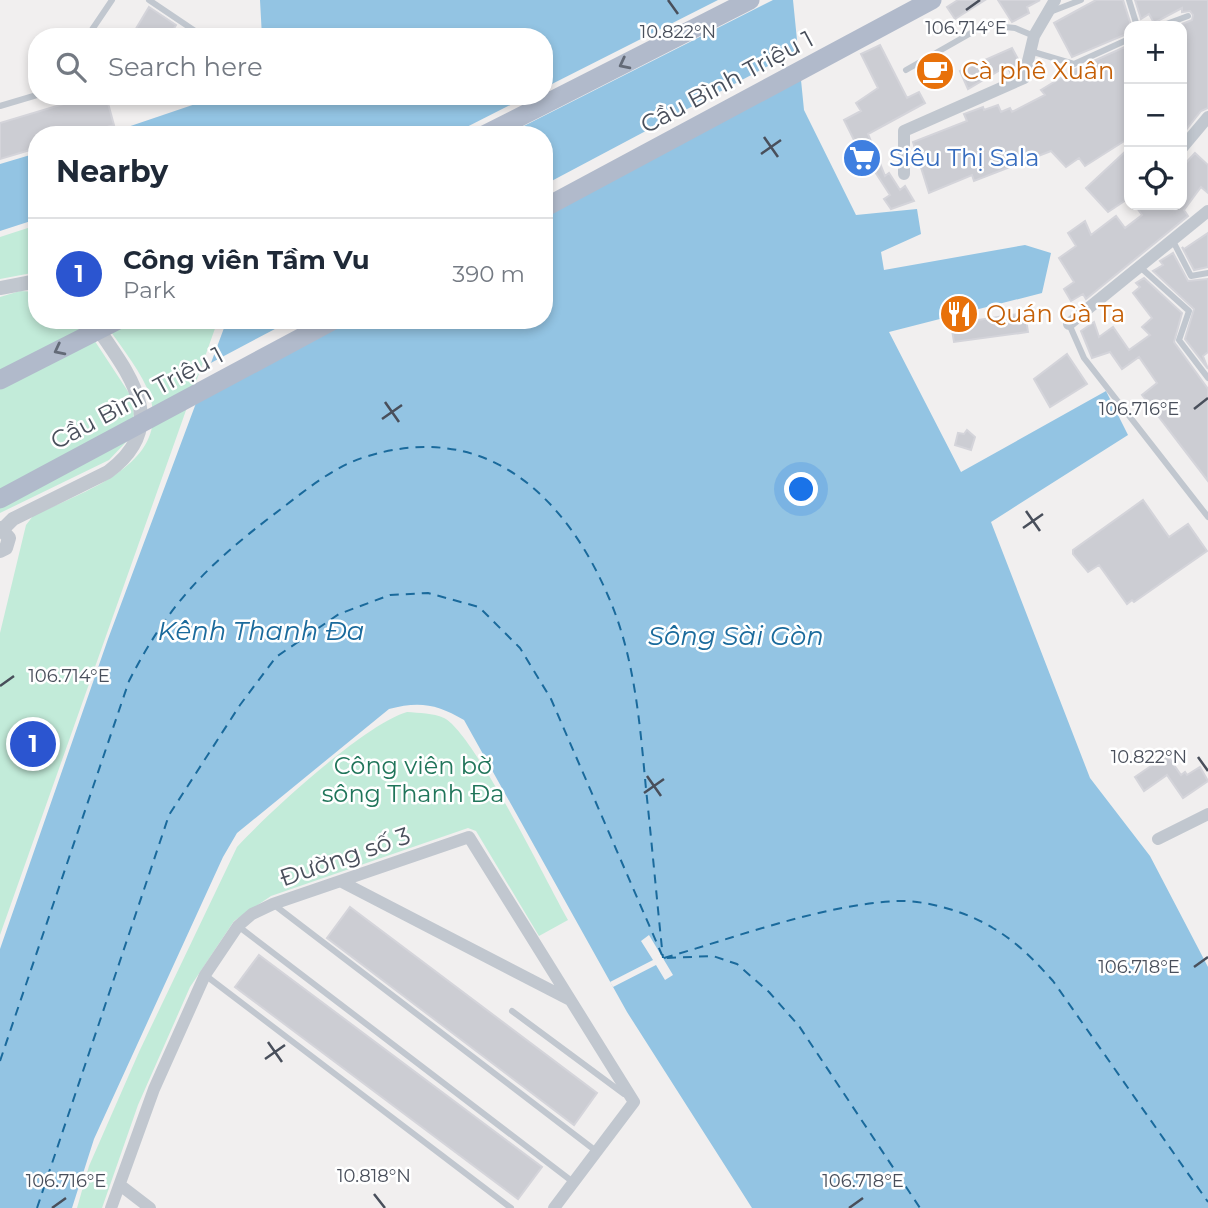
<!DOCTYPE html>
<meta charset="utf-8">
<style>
:root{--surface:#fff;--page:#f2f2f3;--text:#1f2937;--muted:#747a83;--line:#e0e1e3;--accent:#2b55d0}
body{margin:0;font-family:Montserrat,sans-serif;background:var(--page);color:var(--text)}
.controls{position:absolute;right:21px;top:21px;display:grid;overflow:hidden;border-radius:14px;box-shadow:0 4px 10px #0003}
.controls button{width:63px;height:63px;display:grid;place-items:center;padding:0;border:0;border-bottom:2px solid var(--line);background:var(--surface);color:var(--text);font:35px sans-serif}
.you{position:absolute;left:802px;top:490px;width:24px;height:24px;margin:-18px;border:5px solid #fff;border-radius:50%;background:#1a73e8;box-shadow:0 0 0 10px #1a73e833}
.badge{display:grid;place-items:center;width:46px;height:46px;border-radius:50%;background:var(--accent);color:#fff;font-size:23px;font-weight:700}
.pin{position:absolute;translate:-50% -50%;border:4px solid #fff;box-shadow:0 2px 7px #0006}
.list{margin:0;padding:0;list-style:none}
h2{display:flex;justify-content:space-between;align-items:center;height:91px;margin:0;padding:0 28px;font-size:30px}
h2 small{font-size:23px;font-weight:400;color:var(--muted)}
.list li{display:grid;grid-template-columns:46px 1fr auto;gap:21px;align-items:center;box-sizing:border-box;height:112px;padding:0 28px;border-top:2px solid var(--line)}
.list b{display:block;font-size:26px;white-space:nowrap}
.list p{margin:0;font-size:23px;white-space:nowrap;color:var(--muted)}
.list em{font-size:23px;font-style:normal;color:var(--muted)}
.icon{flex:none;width:38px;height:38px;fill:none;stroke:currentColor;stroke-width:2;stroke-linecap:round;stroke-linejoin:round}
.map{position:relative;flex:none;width:1208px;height:1208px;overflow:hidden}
.search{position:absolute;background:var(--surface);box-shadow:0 4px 10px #0003;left:28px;top:28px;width:525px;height:77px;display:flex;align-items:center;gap:18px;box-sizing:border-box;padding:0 24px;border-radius:28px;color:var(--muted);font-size:26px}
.panel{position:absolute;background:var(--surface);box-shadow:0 4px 10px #0003;left:28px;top:126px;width:525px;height:203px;border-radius:28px}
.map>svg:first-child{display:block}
</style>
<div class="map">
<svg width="1208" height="1208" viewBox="0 0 1208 1208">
<rect width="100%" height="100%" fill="#f1efef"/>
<!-- green -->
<path fill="#c2ebd9" d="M37 225V272L0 279V237Z
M20 291 37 292V320H81L131 396 134 414 127 441 109 460 0 513V297Z
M103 320H218L0 935V633L26 525 33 516C83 491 178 464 147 388 136 364 117 342 103 320Z
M407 712C419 713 433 713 444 718 474 733 547 883 568 920L539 936 476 831 468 828 271 896 234 921 190 987 138 1105 102 1208H77L89 1166 139 1052 237 847C268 813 365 724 407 712Z"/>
<!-- water -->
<path fill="#93c4e3" d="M260 0H793L804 110 856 215 917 209 921 234 881 252 884 270 1025 245 1051 253 1042 293 889 332 961 472 1106 391 1128 435 991 522 1090 778 1150 856 1208 967V1208H752L627 1012 464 720C437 704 419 701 389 709L237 833 223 857 94 1139 72 1208H0V949L108 639 227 320H544V135H104L219 96H544V37H262Z
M37 153V219L0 231V164Z"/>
<!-- pier -->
<path fill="#f1efef" d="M718 0H773L506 135H451L528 96H544V88Z
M802 48 804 74 544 212V185Z
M292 320H342L192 400 207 365Z
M649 935 673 975 665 980 656 965 613 987 610 982 653 960 641 941Z"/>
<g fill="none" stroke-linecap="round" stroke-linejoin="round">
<!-- ferry -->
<path stroke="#1a6a9c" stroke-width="2" stroke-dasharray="9 7" stroke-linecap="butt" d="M664 958C737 937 821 905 897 901 927 900 967 912 993 928 1017 942 1035 961 1053 981L1208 1202
M667 958 713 956 737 964 769 992 799 1026 920 1208
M0 1061 129 681C168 605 205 567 273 515 300 495 329 469 362 458 482 418 564 492 609 598 635 658 640 725 646 789 652 845 657 902 663 958
M37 1208 169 815 240 705 276 657 339 614 390 595 428 593 479 607 520 648 551 699 662 955"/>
</g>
<!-- building -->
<path fill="#cccdd3" stroke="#d4d4da" stroke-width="2" d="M958 0H985L955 19 947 7Z
M998 0H1040L1027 7 1029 13 1012 22Z
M1096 0H1123L1131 25 1129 33 1072 57 1054 23Z
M1135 0H1208V108L1201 111 1182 135V24L1192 20 1193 15 1190 11 1182 12V8L1154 23 1149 14 1141 19Z
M149 7 176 25 169 37H131Z
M880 45 907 98 919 92 925 103 868 134 885 176 889 173 900 190 905 186 914 201 891 209 884 199 890 195 870 164 850 172 844 156 859 150 844 120 861 111 856 103 878 88 861 54Z
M1129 45V138L1085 166 1079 158 1066 167 1051 151 974 181 972 175 929 193 913 142 967 121 964 114 983 107 984 110 998 105 1001 112 1010 108 1012 112 1045 95 1041 90 1074 70Z
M1012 48 1019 61 1017 71 1011 74 1007 66 968 89 960 71Z
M90 96H106L114 125 81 135H37V148L0 159V123Z
M1129 148V198L1108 212 1086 188Z
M1195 153 1208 165V193L1201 187 1184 210 1188 216 1086 299 1083 294 1071 301 1064 289 1074 282 1059 258 1076 246 1068 233 1085 221 1091 235 1116 216 1125 228 1142 215 1135 205H1182V167Z
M1208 233V267L1194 270 1182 247 1184 249Z
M1173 253 1188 281 1208 279V352L1203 356 1208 369 1185 339 1194 309 1153 271 1163 265 1160 261Z
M1144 278 1182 313 1174 342 1208 389V481L1142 395 1157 383 1139 357 1122 369 1110 352 1092 358 1081 331 1094 322 1099 337 1113 327 1129 350 1150 335 1142 327 1152 318 1133 293 1140 287 1136 283Z
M1025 313 1028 332 954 342 951 324Z
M1067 354 1087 384 1050 407 1034 379Z
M967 430 975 437 971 450 955 445 958 433 964 434Z
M1143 500 1169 537 1188 524 1207 551 1134 602 1132 600 1127 604 1099 565 1088 572 1073 554V550Z
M1167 755 1181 775 1185 772 1187 775 1200 767 1208 781 1183 798 1167 775 1144 791 1135 777Z
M350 907 597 1093 574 1125 327 938Z
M259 955 542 1167 518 1199 235 987Z"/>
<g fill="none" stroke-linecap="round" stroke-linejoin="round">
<!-- service -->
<path stroke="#c1c7cf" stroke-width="6" d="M149 0 195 31
M1129 0 1137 26
M1050 12 1081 0
M1161 26 1188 16
M87 37 112 0
M1030 51 1074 64 1129 39
M906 70 985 25 1015 28 1034 36
M0 106 37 95
M1173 241 1191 276 1208 273
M1140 267 1189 311 1179 340 1208 378
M1069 324 1084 358 1208 517
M273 904 596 1151
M238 926 573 1182
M205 975 511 1208
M512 1011 624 1094"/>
<!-- minor -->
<path stroke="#c1c7cf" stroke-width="12" d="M1182 148 1208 117
M904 174V131L1024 78 1034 36 1055 0
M1069 324 1208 211
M1158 839 1208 814
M342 882 570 1000
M120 1185 150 1208
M111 1208 154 1089 205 975 238 926 252 914 273 904 469 837 634 1102 554 1208"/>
<!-- tertiary -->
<path stroke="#c1c7cf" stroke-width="14" d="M0 288 37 281
M0 528 9 538 6 548 0 551
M3 529 13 519 108 472C174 423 126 371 92 320"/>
<!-- primary -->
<path stroke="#b1bacb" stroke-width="19" d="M484 135 750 0
M544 208 932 0"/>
<!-- primary-bridge -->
<path stroke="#b1bacb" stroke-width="19" d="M0 380 118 320
M0 499 334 320"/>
</g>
<!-- one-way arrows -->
<defs><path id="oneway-chevron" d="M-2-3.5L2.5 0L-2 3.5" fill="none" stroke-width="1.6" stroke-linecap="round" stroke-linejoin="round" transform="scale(1.75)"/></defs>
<g stroke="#636a77">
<use href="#oneway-chevron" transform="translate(624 64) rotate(153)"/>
<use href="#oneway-chevron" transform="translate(59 350) rotate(153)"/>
</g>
<!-- ticks -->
<path fill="none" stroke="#494f5b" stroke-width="2.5" d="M668 0 678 14M966 10 980 0M764 137 778 157M761 154 781 140M385 402 399 422M1194 409 1208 398M382 419 402 405M1026 511 1040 531M1023 528 1043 514M0 686 14 676M1198 757 1208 771M647 776 661 796M644 793 664 779M1194 967 1208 957M268 1042 282 1062M265 1059 285 1045M374 1194 385 1208M52 1208 66 1198M849 1208 863 1198"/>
<!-- icons -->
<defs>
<symbol id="cafe-disc" viewBox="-11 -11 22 22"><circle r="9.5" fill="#e8710a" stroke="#fff"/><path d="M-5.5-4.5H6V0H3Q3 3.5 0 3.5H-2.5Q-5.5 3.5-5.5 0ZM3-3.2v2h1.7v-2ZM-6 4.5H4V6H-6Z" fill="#fff"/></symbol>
<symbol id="supermarket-disc" viewBox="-11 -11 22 22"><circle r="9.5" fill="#3f7fe0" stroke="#fff"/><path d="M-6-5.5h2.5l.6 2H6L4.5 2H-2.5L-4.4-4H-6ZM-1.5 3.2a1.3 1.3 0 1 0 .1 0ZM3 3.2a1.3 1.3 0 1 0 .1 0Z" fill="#fff"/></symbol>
<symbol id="restaurant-disc" viewBox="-11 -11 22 22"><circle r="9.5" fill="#e8710a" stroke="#fff"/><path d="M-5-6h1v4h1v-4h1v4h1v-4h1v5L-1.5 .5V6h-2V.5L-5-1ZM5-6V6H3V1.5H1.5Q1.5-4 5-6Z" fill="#fff"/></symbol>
</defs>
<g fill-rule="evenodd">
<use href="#cafe-disc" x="913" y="49" width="44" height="44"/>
<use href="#supermarket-disc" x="840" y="136" width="44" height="44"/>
<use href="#restaurant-disc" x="937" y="292" width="44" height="44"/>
</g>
<g text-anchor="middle" stroke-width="5" stroke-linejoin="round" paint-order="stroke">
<!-- food labels -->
<g font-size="24" fill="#c56008" stroke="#fff" text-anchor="start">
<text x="962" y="79">Cà phê Xuân</text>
<text x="986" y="322">Quán Gà Ta</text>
</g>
<!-- street labels -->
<g font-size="24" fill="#494f5b" stroke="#fff">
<text transform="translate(727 82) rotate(-28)" y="8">Cầu Bình Triệu 1</text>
<text transform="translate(137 398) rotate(-28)" y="8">Cầu Bình Triệu 1</text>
<text transform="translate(345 857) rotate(-19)" y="8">Đường số 3</text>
</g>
<!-- shop labels -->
<g font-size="24" fill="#366cbe" stroke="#fff" text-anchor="start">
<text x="889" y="166">Siêu Thị Sala</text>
</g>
<!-- park labels -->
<g font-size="24" fill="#20755a" stroke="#fff">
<text x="413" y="774">Công viên bờ<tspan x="413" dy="28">sông Thanh Đa</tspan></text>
</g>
<!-- water labels -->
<g font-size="26" font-style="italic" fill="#1a6a9c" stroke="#fff">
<text x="261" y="640">Kênh Thanh Đa</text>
<text x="736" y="645">Sông Sài Gòn</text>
</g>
</g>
<g font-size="18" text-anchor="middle" fill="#494f5b" stroke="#fff" stroke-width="5" stroke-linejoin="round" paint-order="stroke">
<text x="966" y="34">106.714°E</text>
<text x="678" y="38">10.822°N</text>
<text x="1139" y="415">106.716°E</text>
<text x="69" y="682">106.714°E</text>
<text x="1149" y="763">10.822°N</text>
<text x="1139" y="973">106.718°E</text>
<text x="374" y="1182">10.818°N</text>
<text x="66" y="1187">106.716°E</text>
<text x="863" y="1187">106.718°E</text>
</g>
</svg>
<div class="controls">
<button>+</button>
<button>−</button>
<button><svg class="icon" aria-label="locate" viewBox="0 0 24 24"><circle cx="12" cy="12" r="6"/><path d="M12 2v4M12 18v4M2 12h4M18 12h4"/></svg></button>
</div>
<div class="you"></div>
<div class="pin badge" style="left:33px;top:744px">1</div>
<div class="search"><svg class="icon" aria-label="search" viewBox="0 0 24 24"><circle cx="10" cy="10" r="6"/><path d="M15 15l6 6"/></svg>Search here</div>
<section class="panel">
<h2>Nearby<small></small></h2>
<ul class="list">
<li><span class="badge">1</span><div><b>Công viên Tầm Vu</b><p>Park</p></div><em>390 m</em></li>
</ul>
</section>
</div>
